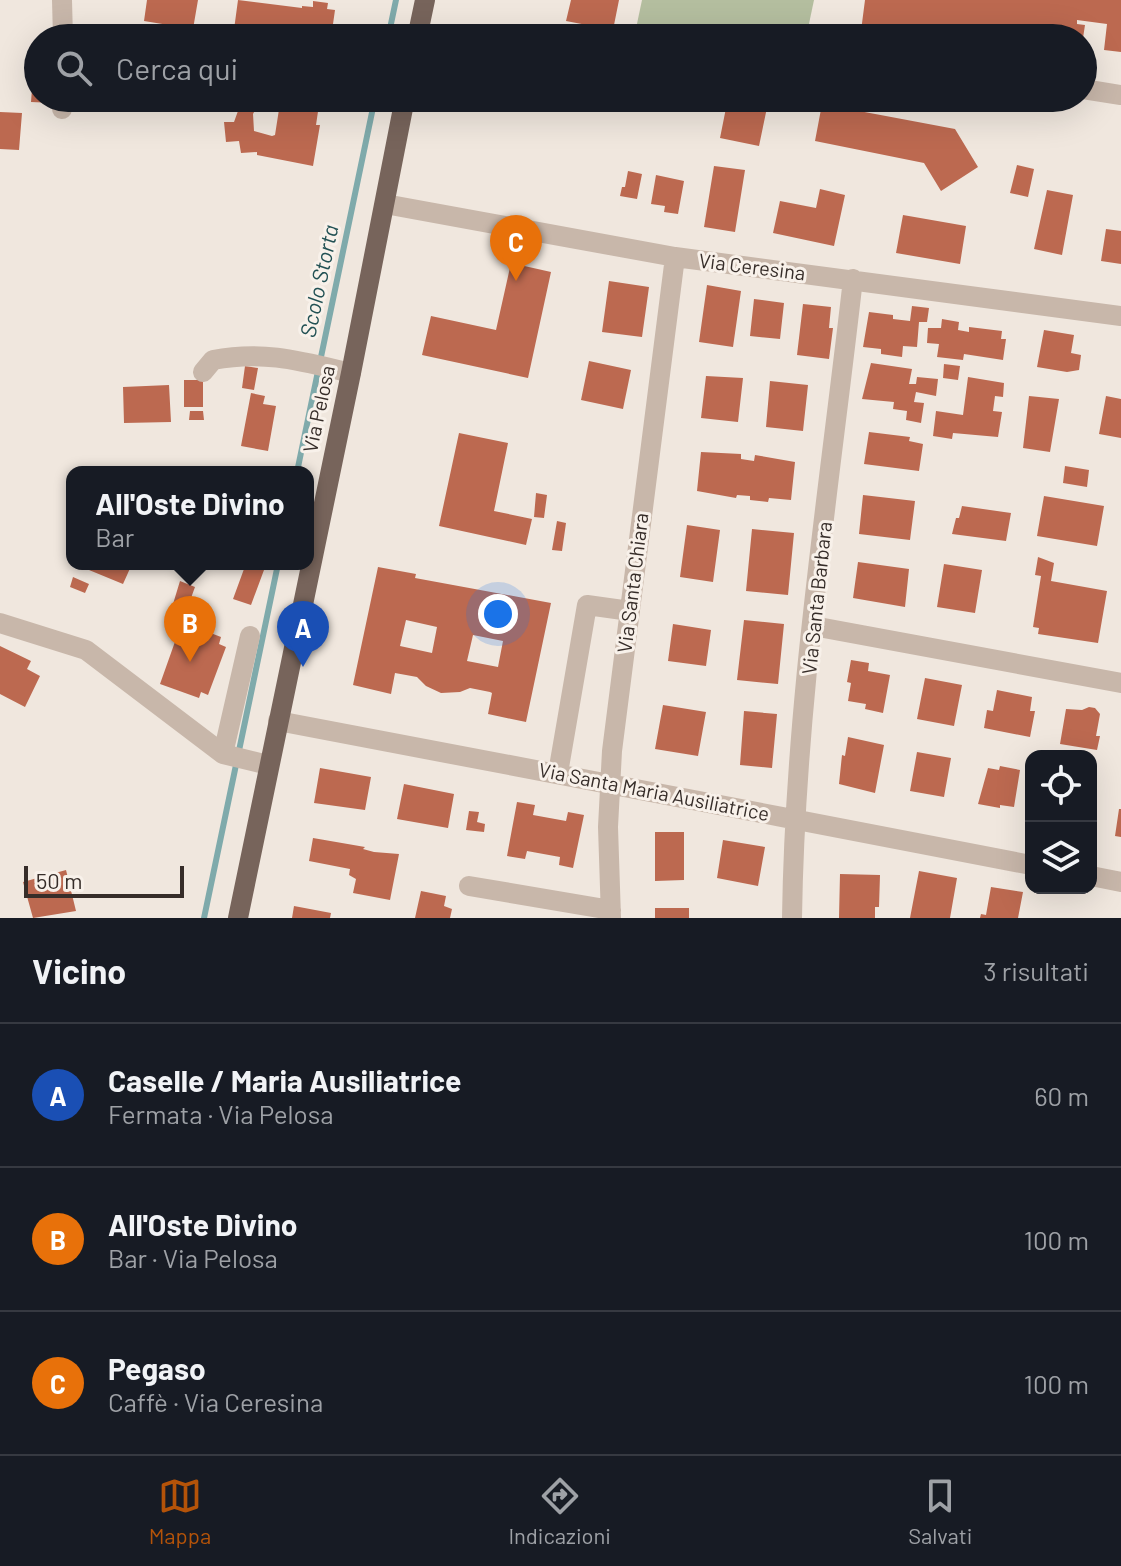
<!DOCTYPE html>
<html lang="it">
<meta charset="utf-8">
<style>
:root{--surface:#171b24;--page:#242831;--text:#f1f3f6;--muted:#9ea1a6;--line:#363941;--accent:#b45309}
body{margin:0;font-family:Barlow,sans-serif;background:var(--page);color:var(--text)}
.controls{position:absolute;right:24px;bottom:24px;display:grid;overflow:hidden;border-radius:16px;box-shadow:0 8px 32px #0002}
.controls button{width:72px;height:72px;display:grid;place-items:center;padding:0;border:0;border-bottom:2px solid var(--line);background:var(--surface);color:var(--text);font:40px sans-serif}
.scale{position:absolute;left:24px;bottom:20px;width:160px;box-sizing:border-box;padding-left:8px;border:4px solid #362d29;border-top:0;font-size:22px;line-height:28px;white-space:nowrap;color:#362d29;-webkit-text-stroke:6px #f8f1ea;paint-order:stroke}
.you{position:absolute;left:498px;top:614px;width:28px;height:28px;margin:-20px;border:6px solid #fff;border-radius:50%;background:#1a73e8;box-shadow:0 0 0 12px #1a73e833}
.badge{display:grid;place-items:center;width:52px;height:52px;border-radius:50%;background:var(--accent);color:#fff;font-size:26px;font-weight:700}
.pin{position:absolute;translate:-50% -66px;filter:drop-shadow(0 2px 4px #0008)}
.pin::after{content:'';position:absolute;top:42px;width:28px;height:24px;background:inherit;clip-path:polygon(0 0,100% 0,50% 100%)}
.popup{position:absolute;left:66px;top:466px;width:248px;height:104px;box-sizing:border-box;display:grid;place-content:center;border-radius:16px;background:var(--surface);filter:drop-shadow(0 2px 6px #0005);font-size:26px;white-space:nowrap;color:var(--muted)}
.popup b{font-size:30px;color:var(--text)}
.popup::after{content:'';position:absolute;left:50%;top:100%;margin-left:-16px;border:16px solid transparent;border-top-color:var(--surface)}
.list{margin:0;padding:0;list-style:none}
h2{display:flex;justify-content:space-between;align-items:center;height:104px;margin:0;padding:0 32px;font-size:34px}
h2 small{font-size:26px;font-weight:400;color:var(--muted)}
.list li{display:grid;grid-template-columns:52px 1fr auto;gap:24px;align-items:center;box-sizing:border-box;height:144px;padding:0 32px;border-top:2px solid var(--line)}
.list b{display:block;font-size:30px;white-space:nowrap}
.list p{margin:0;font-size:26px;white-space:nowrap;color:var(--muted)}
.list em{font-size:26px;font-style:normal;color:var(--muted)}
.icon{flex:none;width:44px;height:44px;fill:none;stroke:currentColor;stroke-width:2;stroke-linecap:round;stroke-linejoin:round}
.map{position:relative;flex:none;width:1121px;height:918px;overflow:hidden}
.search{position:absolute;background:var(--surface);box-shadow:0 8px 32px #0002;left:24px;right:24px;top:24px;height:88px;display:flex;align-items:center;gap:20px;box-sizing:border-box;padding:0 28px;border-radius:44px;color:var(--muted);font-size:30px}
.sheet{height:536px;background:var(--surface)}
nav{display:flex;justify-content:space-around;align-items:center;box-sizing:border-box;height:112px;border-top:2px solid var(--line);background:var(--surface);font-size:22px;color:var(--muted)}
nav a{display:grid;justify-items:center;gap:4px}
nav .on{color:var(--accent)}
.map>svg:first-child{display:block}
</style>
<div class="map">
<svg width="1121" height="918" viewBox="0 0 1121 918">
<rect width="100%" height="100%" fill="#f0e7de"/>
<!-- green -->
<path fill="#b4be9f" d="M642 0H814L806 38H634Z"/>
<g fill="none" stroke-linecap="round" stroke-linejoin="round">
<!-- stream -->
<path stroke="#7faaab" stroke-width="6" d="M388 38 396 0
M297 472 375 98
M204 918 278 564"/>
</g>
<!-- building -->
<path fill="#bc6950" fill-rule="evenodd" d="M147 0H198L193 29 144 21Z
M238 0 302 8V6L313 7V1L328 3 327 9 335 10 331 38 233 37Z
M571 0H619L613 30 566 21Z
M865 0H1121V52L1104 50 1107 24 1077 20V24L1085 25 1083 38H921L922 35 910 34V38L861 31Z
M32 89H38V98H55L54 103 31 102Z
M156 98H198L196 107 155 102Z
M236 98H261L253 114 254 131 272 136 275 135 280 103 262 98H320L316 125H320L313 166 257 155V152L241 153 239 141 226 142 224 122H234L238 111Z
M728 98H769L759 146 720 138Z
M822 104 955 129 978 167 941 191 924 163 815 141Z
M0 112 22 113 19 150 0 149Z
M1017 165 1034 169 1028 197 1010 193Z
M714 166 745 170 735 232 704 227Z
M628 171 642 174 637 199 620 196 622 187H625Z
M656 175 684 181 678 214 664 212 665 206 651 204Z
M820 189 845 195 834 246 773 233 780 201 816 208Z
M1047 190 1073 195 1062 255 1034 249Z
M903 215 966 226 960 264 896 253Z
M1106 229 1121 231V264L1101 261Z
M511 263 551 272 528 378 422 355 431 316 496 330Z
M609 281 649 287 642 337 602 332Z
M707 285 741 291 733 347 699 342Z
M754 299 784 303 780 339 750 336Z
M803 304 831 307 829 328H833L829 359 797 355Z
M912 306 929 308 927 322H919L917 347 903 346 902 357 881 354V349L863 347 869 312 893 315V319L910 321Z
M942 319 959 322 958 330 969 332V327L1002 331 1001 339H1006L1003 360 964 354 963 360 937 357 939 344 927 343 928 328H941Z
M1044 330 1074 335 1071 353 1081 355 1079 370 1067 372 1037 367Z
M589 361 631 370 623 409 581 400Z
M871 363 912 369 909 384H916L917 377 938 379 936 396 916 392 914 402 924 403 921 423 906 420 907 411 893 409 894 402 862 399Z
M944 364 960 366 958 380 943 378Z
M245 366 258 368 254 390 242 388Z
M706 376 743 378 738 422 701 418Z
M968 377 1004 383 1003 397 995 396 993 411 1002 412 998 437 953 433 952 439 933 436 936 411 963 415Z
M184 380H203V407H184Z
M770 381 808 385 803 431 766 427Z
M169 385 171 422 124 423 123 387Z
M251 393 265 396 263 404 276 406 268 451 241 446Z
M1029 396 1059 399 1050 452 1023 448Z
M1106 396 1121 399V438L1099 434Z
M190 411H203L204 420H189Z
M869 432 910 437 909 441 923 444 919 471 864 464Z
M459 433 508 443 494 511 532 519 526 545 439 526Z
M701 452 741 454V459L754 461 755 455 795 462 791 500 769 498 768 502 750 500V496L737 495 736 498 697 491Z
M1065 466 1089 470 1087 487 1063 483Z
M536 493 547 495 544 518 534 517Z
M863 495 915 501 910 540 859 534Z
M1044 496 1104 506 1097 546 1037 536Z
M962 506 1011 513 1006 541 952 534 956 518H959Z
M557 521 566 523 562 551 552 550Z
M687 525 720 530 713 582 680 577Z
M752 529 794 533 788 595 746 591Z
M1038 557 1054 563 1051 581 1107 591 1098 643 1038 634 1039 628 1033 627 1041 576 1035 575Z
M858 562 909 569 905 607 853 598Z
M92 564H132L123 584 89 570Z
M232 564H259L258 568 264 570 251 605 233 599 244 569Z
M944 564 982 570 975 613 937 607Z
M378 567 416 574 415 578 551 603 526 722 488 714 492 693 490 692 470 688 460 692 441 693 426 686 417 677 395 673 391 694 353 685ZM406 620 437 627 432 653 400 646ZM473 635 503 641 498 667 467 661Z
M73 577 89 584 85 593 70 587Z
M180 581 195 587 187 609 173 604Z
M744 620 784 624 778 684 737 680Z
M182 622 221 637 219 644 226 647 208 695 201 692 199 698 160 684Z
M673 624 711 630 706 666 668 661Z
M0 646 31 661 27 669 40 676 25 707 0 694Z
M851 660 869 663 868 671 890 675 883 713 865 709 866 704 848 701 851 683 847 682Z
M925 678 962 685 954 726 917 719Z
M997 690 1032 697 1030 711H1035L1030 737 984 728 987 710 993 711Z
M663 705 706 712 698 756 655 749Z
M1089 707 1095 708 1100 714 1096 736H1100L1097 750 1060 744 1066 709 1082 710Z
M744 711 777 714 772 768 740 765Z
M848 737 884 745 875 793 839 784 842 755 845 756Z
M917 752 951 758 944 797 910 791Z
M1000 766 1020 770 1014 807 1000 805V808L978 804 988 768 999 770Z
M320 768 371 777 365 810 314 803Z
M404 784 454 794 448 828 397 819Z
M517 802 535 805 533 815 566 821 568 812 584 815 573 868 559 865 560 857 527 851 525 859 507 856Z
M1119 809H1121V837L1115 836Z
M469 811 479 812 477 822 485 824 484 832 466 830Z
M655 832H684V880L655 881Z
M313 838 365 847 363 849 374 852 399 854 390 900 353 893 356 879 349 875 350 869 309 861Z
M723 840 765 847 758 886 717 878Z
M66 870 76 911 33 918 23 882Z
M919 871 957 878 950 918H910Z
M840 874 880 875 879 907H875V918H839Z
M991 887 1023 892 1018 918H980L981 914 986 915Z
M421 891 446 896 444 906 452 909 450 918H415Z
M294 906 331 913 330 918H292Z
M655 908H689V918H655Z"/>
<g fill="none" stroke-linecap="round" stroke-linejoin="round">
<!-- minor -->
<path stroke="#c8b7aa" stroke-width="20" d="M62 0 63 38
M1083 89 1121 95
M62 109 63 98
M385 204 675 257 1121 316
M203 372 213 360C264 350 301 361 351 373
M0 623 86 650 223 754 268 765
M813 626 1121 683
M278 721C529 767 780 817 1031 865
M223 754 250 636
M558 773 587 605 630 611
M1091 876 1121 882
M469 886 611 910
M611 918 608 827 612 751 675 257
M792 918C795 704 829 491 853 279"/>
<!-- major -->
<path stroke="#77645b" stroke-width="20" d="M417 38 425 0
M238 918 351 373 405 98"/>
</g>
<g text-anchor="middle" stroke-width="6" stroke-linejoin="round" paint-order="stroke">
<!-- street labels -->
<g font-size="20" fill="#362d29" stroke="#f8f1ea">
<text transform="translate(752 267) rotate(7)" y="7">Via Ceresina</text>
<text transform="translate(319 409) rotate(-78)" y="7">Via Pelosa</text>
<text transform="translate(633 583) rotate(-83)" y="7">Via Santa Chiara</text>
<text transform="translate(817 598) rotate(-84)" y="7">Via Santa Barbara</text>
<text transform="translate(654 792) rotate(11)" y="7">Via Santa Maria Ausiliatrice</text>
</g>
<!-- water labels -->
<g font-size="22" font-style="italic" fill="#225154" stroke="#f8f1ea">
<text transform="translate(319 281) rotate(-78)" y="8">Scolo Storta</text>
</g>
</g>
</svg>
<div class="controls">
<button><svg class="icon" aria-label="locate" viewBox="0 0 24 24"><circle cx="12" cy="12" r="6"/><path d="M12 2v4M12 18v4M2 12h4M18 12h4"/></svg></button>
<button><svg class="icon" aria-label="layers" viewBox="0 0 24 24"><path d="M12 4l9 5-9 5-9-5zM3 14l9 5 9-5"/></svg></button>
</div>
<div class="scale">50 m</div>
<div class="you"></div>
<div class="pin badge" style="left:303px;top:667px;background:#1a4fb4">A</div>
<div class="pin badge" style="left:190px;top:662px;background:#e8710a">B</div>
<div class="popup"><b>All'Oste Divino</b>Bar</div>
<div class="pin badge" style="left:516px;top:281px;background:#e8710a">C</div>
<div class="search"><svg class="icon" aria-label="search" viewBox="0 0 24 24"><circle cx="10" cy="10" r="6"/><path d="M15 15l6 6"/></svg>Cerca qui</div>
</div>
<section class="sheet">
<h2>Vicino<small>3 risultati</small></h2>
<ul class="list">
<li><span class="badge" style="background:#1a4fb4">A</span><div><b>Caselle / Maria Ausiliatrice</b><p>Fermata · Via Pelosa</p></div><em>60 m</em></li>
<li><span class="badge" style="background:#e8710a">B</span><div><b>All'Oste Divino</b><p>Bar · Via Pelosa</p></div><em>100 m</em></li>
<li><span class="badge" style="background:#e8710a">C</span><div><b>Pegaso</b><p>Caffè · Via Ceresina</p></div><em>100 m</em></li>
</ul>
</section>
<nav>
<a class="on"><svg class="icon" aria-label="map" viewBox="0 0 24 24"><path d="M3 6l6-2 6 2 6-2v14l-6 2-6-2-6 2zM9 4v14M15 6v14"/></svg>Mappa</a>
<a><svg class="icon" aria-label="directions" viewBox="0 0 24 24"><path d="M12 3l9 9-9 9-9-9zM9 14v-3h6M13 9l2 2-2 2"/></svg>Indicazioni</a>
<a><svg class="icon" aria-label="saved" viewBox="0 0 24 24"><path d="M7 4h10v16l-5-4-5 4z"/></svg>Salvati</a>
</nav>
